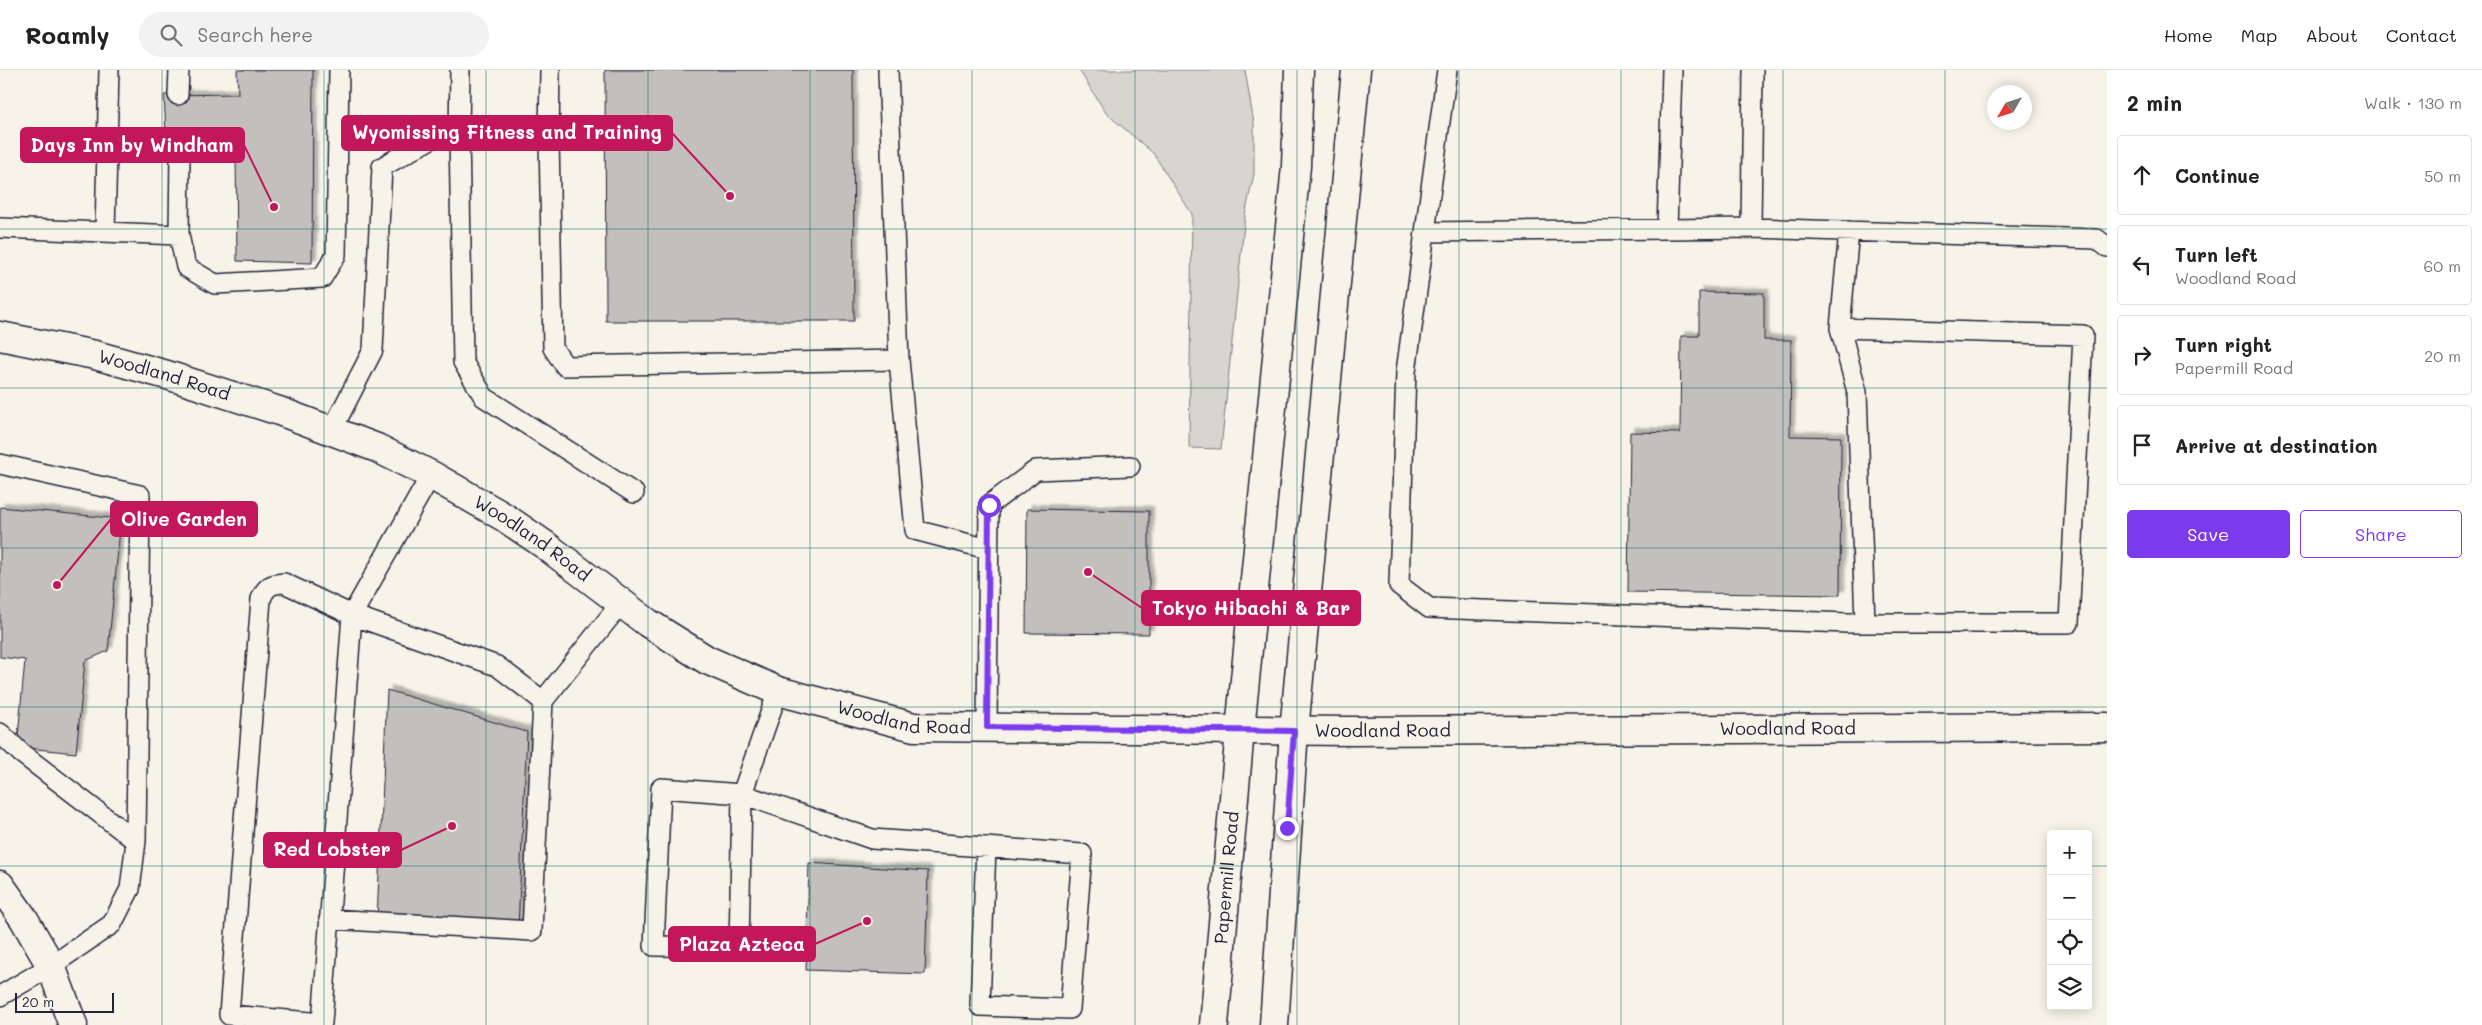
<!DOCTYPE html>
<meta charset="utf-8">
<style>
:root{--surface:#fff;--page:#f2f2f2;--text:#222;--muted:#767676;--line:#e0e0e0;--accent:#7c3aed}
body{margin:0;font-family:Mali,sans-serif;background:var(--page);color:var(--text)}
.controls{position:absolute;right:15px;bottom:15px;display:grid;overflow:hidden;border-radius:5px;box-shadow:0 2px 12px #0003}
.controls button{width:45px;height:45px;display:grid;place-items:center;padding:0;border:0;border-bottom:1px solid var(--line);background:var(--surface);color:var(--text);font:25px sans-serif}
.compass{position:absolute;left:1987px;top:15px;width:45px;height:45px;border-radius:50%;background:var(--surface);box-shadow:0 2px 12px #0003;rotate:231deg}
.scale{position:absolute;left:15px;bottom:12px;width:99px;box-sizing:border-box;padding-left:5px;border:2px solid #22223b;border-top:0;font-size:14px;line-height:18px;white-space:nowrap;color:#22223b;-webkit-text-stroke:4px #f7f3e8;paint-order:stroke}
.stop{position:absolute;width:15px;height:15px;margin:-11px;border:4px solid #7c3aed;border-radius:50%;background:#fff}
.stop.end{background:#7c3aed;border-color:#fff;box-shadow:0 1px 5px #0008}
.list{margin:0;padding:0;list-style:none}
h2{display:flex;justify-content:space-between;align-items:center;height:65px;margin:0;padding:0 20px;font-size:21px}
h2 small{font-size:16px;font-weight:400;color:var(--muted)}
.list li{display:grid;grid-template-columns:32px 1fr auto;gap:15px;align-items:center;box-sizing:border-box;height:80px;margin:0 10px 10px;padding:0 10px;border:1px solid var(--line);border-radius:5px}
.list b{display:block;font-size:19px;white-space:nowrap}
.list p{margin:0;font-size:16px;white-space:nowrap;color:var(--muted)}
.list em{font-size:16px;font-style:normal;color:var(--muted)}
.actions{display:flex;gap:10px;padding:15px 20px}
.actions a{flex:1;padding:11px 0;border:1px solid var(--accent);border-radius:5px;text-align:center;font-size:18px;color:var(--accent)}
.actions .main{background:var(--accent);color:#fff}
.icon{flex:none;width:28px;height:28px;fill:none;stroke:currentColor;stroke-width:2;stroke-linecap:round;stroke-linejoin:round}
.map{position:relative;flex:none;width:2107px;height:955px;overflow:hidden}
header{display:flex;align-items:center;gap:30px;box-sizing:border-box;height:70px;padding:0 25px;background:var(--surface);border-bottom:1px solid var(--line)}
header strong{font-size:24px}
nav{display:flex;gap:28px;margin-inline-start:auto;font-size:18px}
.search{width:350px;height:45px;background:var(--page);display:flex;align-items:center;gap:12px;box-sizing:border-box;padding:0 18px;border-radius:28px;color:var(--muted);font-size:19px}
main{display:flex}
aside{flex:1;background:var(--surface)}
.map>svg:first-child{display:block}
</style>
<header>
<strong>Roamly</strong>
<div class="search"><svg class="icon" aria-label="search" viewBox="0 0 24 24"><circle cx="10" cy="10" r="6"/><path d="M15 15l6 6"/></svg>Search here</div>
<nav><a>Home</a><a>Map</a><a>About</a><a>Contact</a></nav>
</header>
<main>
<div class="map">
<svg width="2107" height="955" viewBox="0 0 2107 955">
<defs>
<filter id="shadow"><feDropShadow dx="4.5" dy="-4.5" stdDeviation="1" flood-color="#0004"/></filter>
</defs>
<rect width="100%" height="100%" fill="#f7f3e8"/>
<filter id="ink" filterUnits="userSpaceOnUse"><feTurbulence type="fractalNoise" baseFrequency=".02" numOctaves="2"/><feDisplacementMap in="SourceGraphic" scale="10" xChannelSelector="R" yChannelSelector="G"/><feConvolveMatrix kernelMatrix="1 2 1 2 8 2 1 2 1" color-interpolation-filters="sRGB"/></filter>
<g filter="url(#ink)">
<!-- green -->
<path fill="#d8d5cf" stroke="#7d7c85" d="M1079 0H1245L1254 54V104L1245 145 1221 379 1189 378 1192 144 1153 83 1106 43Z"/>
<!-- building -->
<path fill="#c2bfbd" stroke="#22223b" filter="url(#shadow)" d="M237 0H313L312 193 237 191 236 81 167 83 164 25 238 24Z
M605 0H853L854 251H606Z
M1699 222 1764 223V270H1791L1790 366 1841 367 1840 525 1628 522 1630 362 1680 363 1681 266H1699Z
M0 437 121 449 108 581 85 591 76 683 17 677 25 590 0 587Z
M1027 439 1149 441V564L1026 563Z
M387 620 527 662 518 857 377 850Z
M809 793 928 801 925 904 806 900Z"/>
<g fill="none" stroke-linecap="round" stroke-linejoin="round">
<defs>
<path id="lane" d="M460 0 459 63 463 292 484 327 634 423
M550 0 549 68 553 278 565 296 899 290
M888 0 899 290 915 460 988 479
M1447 0 1406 302 1399 515 1429 538 1848 553H2069L2083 265 1840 258
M178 25 179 0
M0 158 179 165 180 83
M1751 158 1753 0
M1667 159 1672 0
M1849 161 1840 258 1857 322 1865 553
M105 162 109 0
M1425 162 1751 158 2097 169 2107 177
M179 165 186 197 215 214 322 208 336 185 339 0
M332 360 373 280 382 97 434 67 459 63 549 68
M0 394 140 425 136 771 130 819 112 854 51 896 0 926
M778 621 742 724 739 877 654 876 661 718 742 724 872 769 1082 784 1070 939 980 936 986 777
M543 631 621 533
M987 657 989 435 1036 400 1130 396
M0 663 21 683 136 771
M329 849 532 861 543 631 497 596 352 545 284 513C271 514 266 516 261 529L229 945 322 953 352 545 431 405"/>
<g id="secondary">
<path id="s1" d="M0 266 95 285 167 305 279 341 377 378 431 405 504 447 545 475 648 553 707 590 778 621 914 657 1352 661 2107 657"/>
<path d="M0 815 24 849 51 896 73 955"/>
<path id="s2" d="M1214 955 1240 660"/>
<path d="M1274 955 1294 661"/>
</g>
<path id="highway" d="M1240 660 1296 96 1299 0
M1294 661 1356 0"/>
</defs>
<!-- lane casing -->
<use href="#lane" stroke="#22223b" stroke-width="22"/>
<!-- secondary casing -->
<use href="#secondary" stroke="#22223b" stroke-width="31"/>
<!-- highway casing -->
<use href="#highway" stroke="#22223b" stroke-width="31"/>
<!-- lane -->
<use href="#lane" stroke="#f7f3e8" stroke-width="19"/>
<!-- secondary -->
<use href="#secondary" stroke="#f7f3e8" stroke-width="28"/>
<!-- highway -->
<use href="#highway" stroke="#f7f3e8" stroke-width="28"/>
</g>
</g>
<g fill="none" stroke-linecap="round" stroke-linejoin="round" filter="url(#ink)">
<!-- route -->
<path stroke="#7c3aed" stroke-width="6" d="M989 435 987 657 1294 661 1287 758"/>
</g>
<!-- grid -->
<path fill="none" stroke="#0f766e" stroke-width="1" stroke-opacity="0.55" d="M162 0V955M324 0V955M486 0V955M648 0V955M810 0V955M972 0V955M1135 0V955M1297 0V955M1459 0V955M1621 0V955M1783 0V955M1945 0V955M0 159H2107M0 318H2107M0 478H2107M0 637H2107M0 796H2051M2088 796H2107"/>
<g text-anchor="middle" stroke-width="4" stroke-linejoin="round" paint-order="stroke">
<!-- street labels -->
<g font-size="18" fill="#22223b" stroke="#f7f3e8">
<text dy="6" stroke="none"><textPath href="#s1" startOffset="169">Woodland Road</textPath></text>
<text dy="6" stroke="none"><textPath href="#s1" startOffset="574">Woodland Road</textPath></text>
<text dy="6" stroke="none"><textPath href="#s1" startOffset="994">Woodland Road</textPath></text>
<text dy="6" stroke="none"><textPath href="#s1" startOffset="1879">Woodland Road</textPath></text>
<text dy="6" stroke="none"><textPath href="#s1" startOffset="1474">Woodland Road</textPath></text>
<text dy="6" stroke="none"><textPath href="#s2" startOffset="148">Papermill Road</textPath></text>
</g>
</g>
<!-- callouts -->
<path fill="none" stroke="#c2185b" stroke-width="2" d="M730 126L672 63M274 137L244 75M57 515L111 449M1088 502L1142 538M452 756L401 780M867 851L815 874"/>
<g fill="#c2185b" stroke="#f7f3e8" stroke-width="2">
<circle cx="730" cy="126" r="5"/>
<circle cx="274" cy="137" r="5"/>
<circle cx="57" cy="515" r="5"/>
<circle cx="1088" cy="502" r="5"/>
<circle cx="452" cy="756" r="5"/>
<circle cx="867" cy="851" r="5"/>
</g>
<g fill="#c2185b" stroke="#c2185b" stroke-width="2">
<rect x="342" y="46" width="330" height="34" rx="5"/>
<rect x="21" y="58" width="223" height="34" rx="5"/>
<rect x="111" y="432" width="146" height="34" rx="5"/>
<rect x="1142" y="521" width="218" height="34" rx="5"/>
<rect x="264" y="763" width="137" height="34" rx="5"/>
<rect x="669" y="857" width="146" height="34" rx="5"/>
</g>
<g font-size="19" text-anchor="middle" font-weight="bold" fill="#fff">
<text x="507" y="69">Wyomissing Fitness and Training</text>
<text x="132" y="82">Days Inn by Windham</text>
<text x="184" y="456">Olive Garden</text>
<text x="1251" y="545">Tokyo Hibachi &amp; Bar</text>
<text x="332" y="786">Red Lobster</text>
<text x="742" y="881">Plaza Azteca</text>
</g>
</svg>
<div class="controls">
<button>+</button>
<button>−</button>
<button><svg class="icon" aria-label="locate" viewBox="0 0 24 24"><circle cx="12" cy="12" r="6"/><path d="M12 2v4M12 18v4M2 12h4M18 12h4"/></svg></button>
<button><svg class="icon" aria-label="layers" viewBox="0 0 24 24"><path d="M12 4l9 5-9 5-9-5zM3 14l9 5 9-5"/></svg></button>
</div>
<svg class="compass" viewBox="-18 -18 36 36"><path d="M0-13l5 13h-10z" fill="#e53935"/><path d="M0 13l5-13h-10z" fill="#767676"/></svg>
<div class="scale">20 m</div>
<div class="stop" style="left:989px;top:435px"></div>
<div class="stop end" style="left:1287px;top:758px"></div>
</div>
<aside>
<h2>2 min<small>Walk · 130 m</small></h2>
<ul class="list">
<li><svg class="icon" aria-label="ahead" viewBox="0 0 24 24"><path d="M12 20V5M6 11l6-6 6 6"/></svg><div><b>Continue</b></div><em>50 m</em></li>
<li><svg class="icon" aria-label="left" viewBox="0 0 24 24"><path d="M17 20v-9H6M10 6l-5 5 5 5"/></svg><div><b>Turn left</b><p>Woodland Road</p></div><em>60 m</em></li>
<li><svg class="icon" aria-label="right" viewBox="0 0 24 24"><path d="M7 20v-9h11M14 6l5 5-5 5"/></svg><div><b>Turn right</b><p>Papermill Road</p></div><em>20 m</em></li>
<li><svg class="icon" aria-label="arrive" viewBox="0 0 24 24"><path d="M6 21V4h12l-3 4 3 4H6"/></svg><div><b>Arrive at destination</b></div></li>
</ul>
<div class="actions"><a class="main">Save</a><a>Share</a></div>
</aside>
</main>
